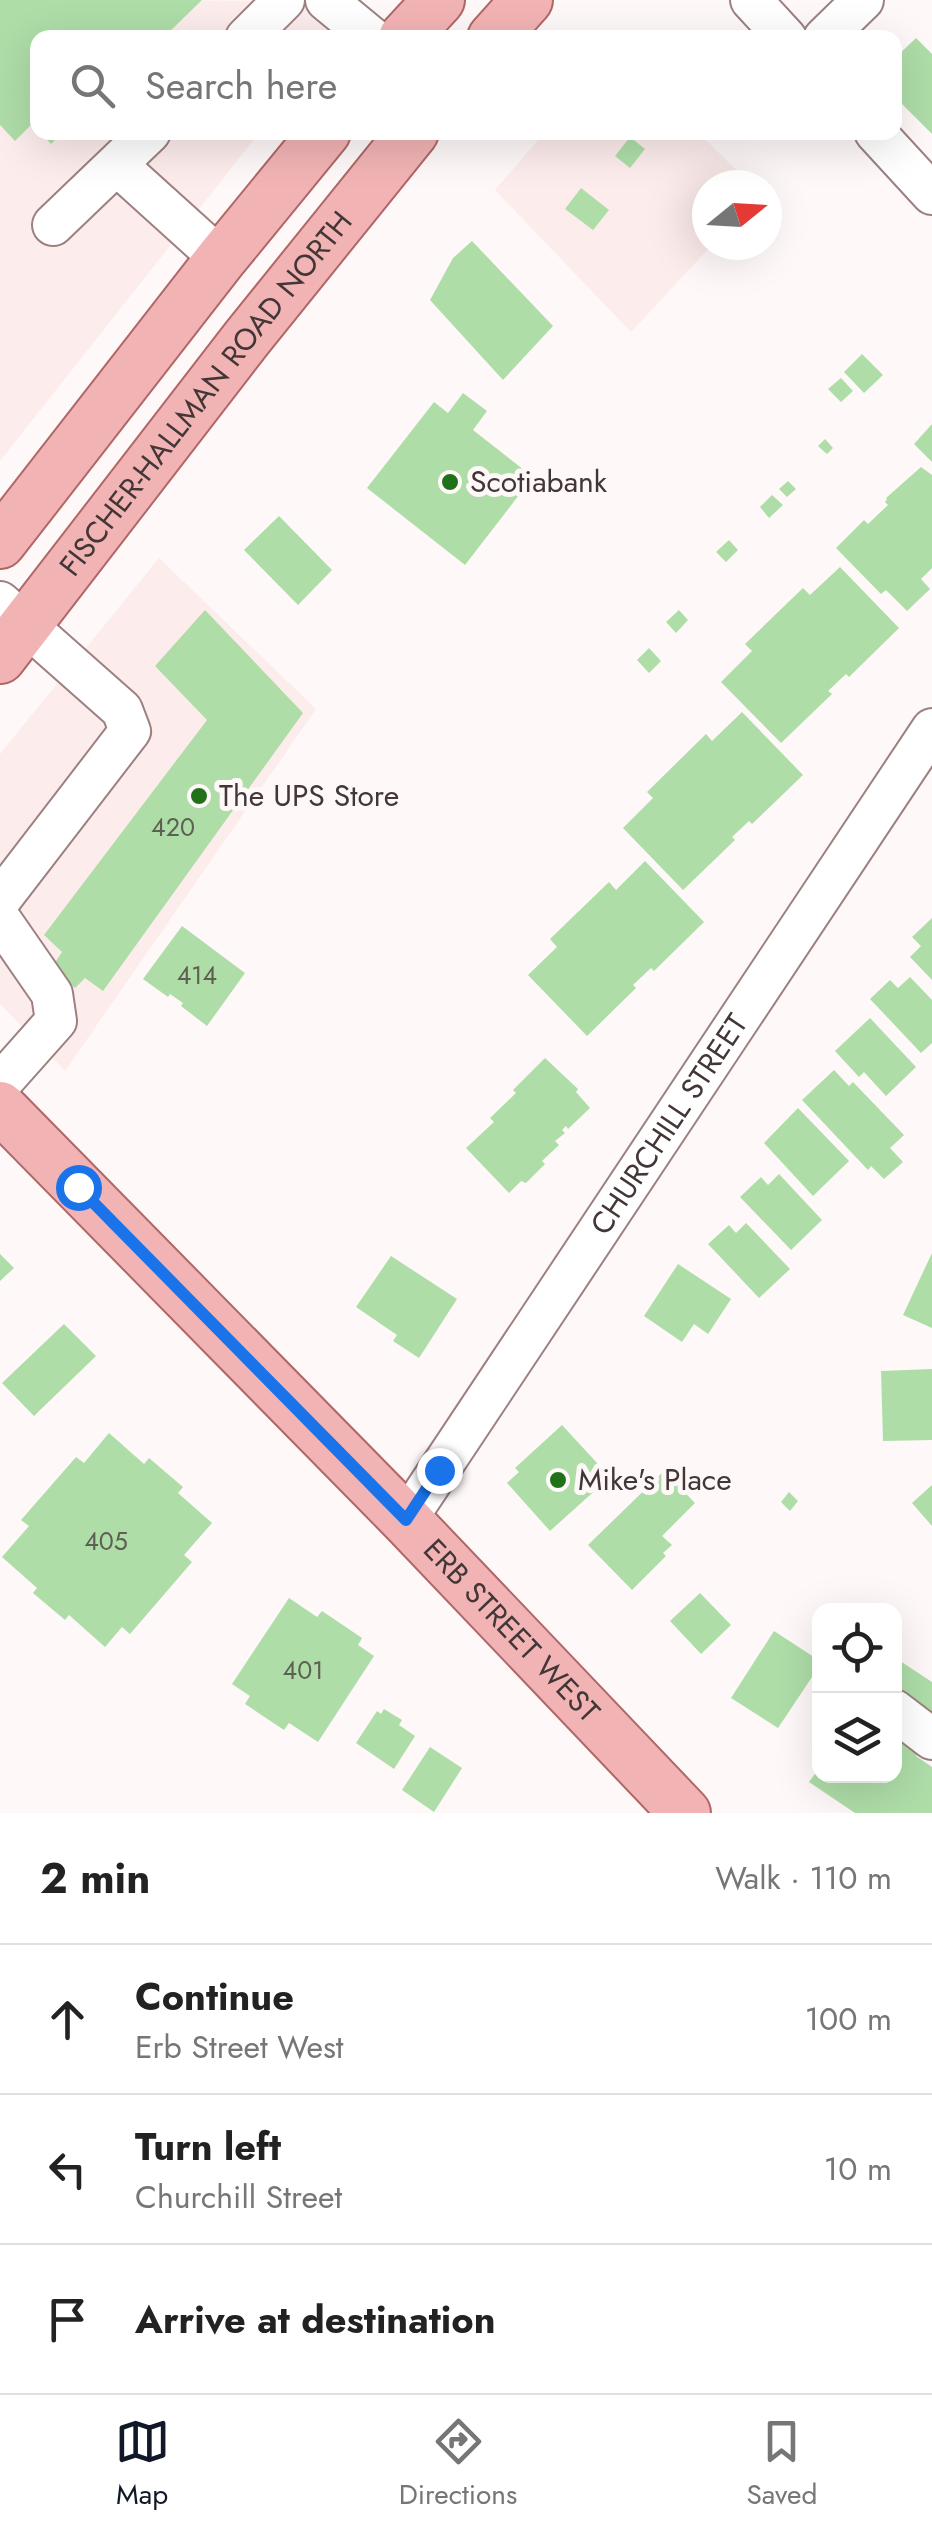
<!DOCTYPE html>
<meta charset="utf-8">
<style>
:root{--surface:#fff;--page:#f2f2f2;--text:#222;--muted:#767676;--line:#e0e0e0;--accent:#111827}
body{margin:0;font-family:Jost,sans-serif;background:var(--page);color:var(--text)}
.controls{position:absolute;right:30px;bottom:30px;display:grid;overflow:hidden;border-radius:20px;box-shadow:0 10px 40px #0002}
.controls button{width:90px;height:90px;display:grid;place-items:center;padding:0;border:0;border-bottom:2px solid var(--line);background:var(--surface);color:var(--text);font:50px sans-serif}
.compass{position:absolute;left:692px;top:170px;width:90px;height:90px;border-radius:50%;background:var(--surface);box-shadow:0 10px 40px #0002;rotate:72deg}
.stop{position:absolute;width:30px;height:30px;margin:-22px;border:8px solid #1a73e8;border-radius:50%;background:#fff}
.stop.end{background:#1a73e8;border-color:#fff;box-shadow:0 2px 10px #0008}
.list{margin:0;padding:0;list-style:none}
h2{display:flex;justify-content:space-between;align-items:center;height:130px;margin:0;padding:0 40px;font-size:42px}
h2 small{font-size:32px;font-weight:400;color:var(--muted)}
.list li{display:grid;grid-template-columns:65px 1fr auto;gap:30px;align-items:center;box-sizing:border-box;height:150px;padding:0 40px;border-top:2px solid var(--line)}
.list b{display:block;font-size:38px;white-space:nowrap}
.list p{margin:0;font-size:32px;white-space:nowrap;color:var(--muted)}
.list em{font-size:32px;font-style:normal;color:var(--muted)}
.icon{flex:none;width:55px;height:55px;fill:none;stroke:currentColor;stroke-width:2;stroke-linecap:round;stroke-linejoin:round}
.map{position:relative;flex:none;width:932px;height:1813px;overflow:hidden}
.search{position:absolute;background:var(--surface);box-shadow:0 10px 40px #0002;left:30px;right:30px;top:30px;height:110px;display:flex;align-items:center;gap:25px;box-sizing:border-box;padding:0 35px;border-radius:20px;color:var(--muted);font-size:38px}
.sheet{height:580px;background:var(--surface)}
nav{display:flex;justify-content:space-around;align-items:center;box-sizing:border-box;height:140px;border-top:2px solid var(--line);background:var(--surface);font-size:28px;color:var(--muted)}
nav a{display:grid;justify-items:center;gap:5px}
nav .on{color:var(--accent)}
.map>svg:first-child{display:block}
</style>
<div class="map">
<svg width="932" height="1813" viewBox="0 0 932 1813">
<rect width="100%" height="100%" fill="#fef8f8"/>
<!-- built -->
<path fill="#fceceb" d="M0 0 364 1 335 37 38 38V132L259 133 0 461Z
M545 132 699 133 751 185H707V245H712L631 332 495 190Z
M159 558 316 709 65 1071 0 1004V754Z"/>
<!-- building -->
<path fill="#aedda8" d="M0 0H202L163 38H38V130L32 124 15 141 0 125Z
M916 38 932 54V134L894 96V59Z
M40 132H63L51 144Z
M630 137 645 149 630 168 615 156Z
M581 188 609 210 593 230 565 209Z
M472 241 553 326 503 380 430 300 453 258Z
M862 354 883 375 864 393 844 372Z
M841 378 853 391 841 402 828 389Z
M463 393 487 411 473 430 533 477 465 565 367 488 434 402 448 413Z
M932 424V462L914 444Z
M825 439 833 448 827 454 818 446Z
M921 467 932 475V568L921 579 930 589 907 611 886 590 881 594 836 548 864 520 868 524 888 505 885 502 887 499 886 498Z
M788 481 796 489 787 497 779 489Z
M772 495 783 505 769 518 760 507Z
M279 516 332 570 298 605 244 550Z
M729 540 738 550 726 562 716 552Z
M840 567 899 628 849 677 846 674 828 691 832 694 781 743 721 682 752 651 745 644 803 588 810 595Z
M205 610 303 713 103 991 85 978 75 988 52 967 62 952 44 935 207 720 155 666Z
M679 610 688 620 676 633 666 622Z
M649 648 661 661 649 673 637 660Z
M742 712 803 775 752 824 749 821 732 837 735 840 683 890 623 828 653 798 647 792 706 734 712 741Z
M645 861 704 922 654 971 651 968 633 985 636 988 587 1036 528 975 557 947 550 939 609 882 616 890Z
M932 918V980L910 957 921 946 912 937Z
M182 926 245 973 207 1026 181 1006 183 1003 170 994 168 997 143 979Z
M910 977 932 1000V1043L921 1053 870 999 890 980 898 988Z
M870 1018 916 1067 886 1096 864 1072 859 1077 835 1051Z
M545 1058 578 1089 576 1092 590 1108 568 1129 566 1126 562 1130 565 1133 555 1141 559 1145 542 1161 545 1164 526 1183 521 1181 509 1193 466 1148 494 1122 490 1118 516 1093 513 1090Z
M834 1070 849 1086 853 1082 904 1135 890 1148 903 1162 884 1179 871 1166 868 1170 802 1100Z
M798 1108 849 1161 813 1196 764 1143Z
M779 1174 822 1220 791 1250 740 1197 761 1177 768 1185Z
M746 1223 790 1269 759 1298 708 1244 729 1225 736 1233Z
M932 1253V1328L903 1315Z
M0 1254 14 1268 0 1281Z
M391 1256 457 1299 419 1358 393 1341 397 1335 356 1307Z
M678 1264 731 1299 708 1334 694 1324 682 1342 644 1316Z
M64 1324 96 1356 34 1416 2 1383Z
M932 1369V1440L883 1441 881 1371Z
M562 1425 610 1477 550 1531 507 1483 519 1472 515 1468Z
M109 1433 144 1464 149 1458 183 1487 178 1493 212 1523 184 1555 192 1562 130 1634 122 1627 105 1647 69 1615 65 1620 33 1593 37 1588 2 1557 29 1526 21 1520 76 1457 84 1463Z
M664 1471 695 1503 662 1536 672 1545 663 1553 666 1556 632 1590 588 1545Z
M932 1485V1526L912 1503Z
M789 1492 798 1501 790 1511 781 1502Z
M700 1593 731 1625 701 1654 670 1621Z
M289 1598 317 1617 322 1611 362 1638 358 1645 374 1656 318 1742 289 1723 284 1730 245 1704 250 1696 232 1684Z
M774 1631 820 1661V1665L778 1728 731 1698Z
M894 1657 932 1682V1726L894 1701Z
M384 1709 402 1720 399 1725 415 1736 394 1769 356 1743 377 1711 381 1714Z
M894 1730 922 1748 916 1756 932 1767V1813H855L809 1782 820 1767V1776H894Z
M430 1747 462 1768 434 1812 402 1790Z"/>
<g fill="none" stroke-linecap="round" stroke-linejoin="round">
<defs>
<g id="minor">
<path d="M326 0 372 38"/>
<path d="M751 0 786 38"/>
<path d="M246 38 284 0"/>
<path d="M824 38 863 0"/>
<path d="M875 132 932 194"/>
<path d="M117 165 221 259"/>
<path d="M53 225 150 132"/>
<path d="M0 602 122 710 130 731 0 900"/>
<path d="M0 919 52 994 56 1021 0 1084"/>
<path id="s1" d="M406 1520 932 729"/>
<path d="M894 1710 932 1739"/>
</g>
<g id="major">
<path d="M404 38 439 0"/>
<path d="M493 38 527 0"/>
<path d="M0 543 221 259 325 132"/>
<path id="s2" d="M0 658 247 338 413 132"/>
<path id="s3" d="M0 1107 406 1520 685 1813"/>
</g>
</defs>
<!-- minor casing -->
<use href="#minor" stroke="#9d8181" stroke-width="44"/>
<!-- major casing -->
<use href="#major" stroke="#af6767" stroke-width="54"/>
<!-- minor -->
<use href="#minor" stroke="#fff" stroke-width="40"/>
<!-- major -->
<use href="#major" stroke="#f2b3b4" stroke-width="50"/>
</g>
<g fill="none" stroke-linecap="round" stroke-linejoin="round">
<!-- route -->
<path stroke="#1a73e8" stroke-width="12" d="M78 1187 406 1520 439 1470"/>
</g>
<!-- markers -->
<g fill="#217119" stroke="#fef8f8" stroke-width="4">
<circle cx="450" cy="482" r="10"/>
<circle cx="199" cy="796" r="10"/>
<circle cx="558" cy="1480" r="10"/>
</g>
<g text-anchor="middle" stroke-width="10" stroke-linejoin="round" paint-order="stroke">
<!-- number labels -->
<g font-size="25" fill="#5d6052">
<text x="173" y="836">420</text>
<text x="197" y="984">414</text>
<text x="106" y="1550">405</text>
<text x="303" y="1679">401</text>
</g>
<!-- street labels -->
<g font-size="30" fill="#423736" stroke="#fef8f8">
<text dy="10" stroke="none"><textPath href="#s2" startOffset="335">FISCHER-HALLMAN ROAD NORTH</textPath></text>
<text dy="10" stroke="none"><textPath href="#s1" startOffset="475">CHURCHILL STREET</textPath></text>
<text dy="10" stroke="none"><textPath href="#s3" startOffset="732">ERB STREET WEST</textPath></text>
</g>
<!-- poi labels -->
<g font-size="30" fill="#423736" stroke="#fef8f8" text-anchor="start">
<text x="470" y="492">Scotiabank</text>
<text x="219" y="806">The UPS Store</text>
<text x="578" y="1490">Mike's Place</text>
</g>
</g>
</svg>
<div class="controls">
<button><svg class="icon" aria-label="locate" viewBox="0 0 24 24"><circle cx="12" cy="12" r="6"/><path d="M12 2v4M12 18v4M2 12h4M18 12h4"/></svg></button>
<button><svg class="icon" aria-label="layers" viewBox="0 0 24 24"><path d="M12 4l9 5-9 5-9-5zM3 14l9 5 9-5"/></svg></button>
</div>
<svg class="compass" viewBox="-18 -18 36 36"><path d="M0-13l5 13h-10z" fill="#e53935"/><path d="M0 13l5-13h-10z" fill="#767676"/></svg>
<div class="stop" style="left:78px;top:1187px"></div>
<div class="stop end" style="left:439px;top:1470px"></div>
<div class="search"><svg class="icon" aria-label="search" viewBox="0 0 24 24"><circle cx="10" cy="10" r="6"/><path d="M15 15l6 6"/></svg>Search here</div>
</div>
<section class="sheet">
<h2>2 min<small>Walk · 110 m</small></h2>
<ul class="list">
<li><svg class="icon" aria-label="ahead" viewBox="0 0 24 24"><path d="M12 20V5M6 11l6-6 6 6"/></svg><div><b>Continue</b><p>Erb Street West</p></div><em>100 m</em></li>
<li><svg class="icon" aria-label="left" viewBox="0 0 24 24"><path d="M17 20v-9H6M10 6l-5 5 5 5"/></svg><div><b>Turn left</b><p>Churchill Street</p></div><em>10 m</em></li>
<li><svg class="icon" aria-label="arrive" viewBox="0 0 24 24"><path d="M6 21V4h12l-3 4 3 4H6"/></svg><div><b>Arrive at destination</b></div></li>
</ul>
</section>
<nav>
<a class="on"><svg class="icon" aria-label="map" viewBox="0 0 24 24"><path d="M3 6l6-2 6 2 6-2v14l-6 2-6-2-6 2zM9 4v14M15 6v14"/></svg>Map</a>
<a><svg class="icon" aria-label="directions" viewBox="0 0 24 24"><path d="M12 3l9 9-9 9-9-9zM9 14v-3h6M13 9l2 2-2 2"/></svg>Directions</a>
<a><svg class="icon" aria-label="saved" viewBox="0 0 24 24"><path d="M7 4h10v16l-5-4-5 4z"/></svg>Saved</a>
</nav>
